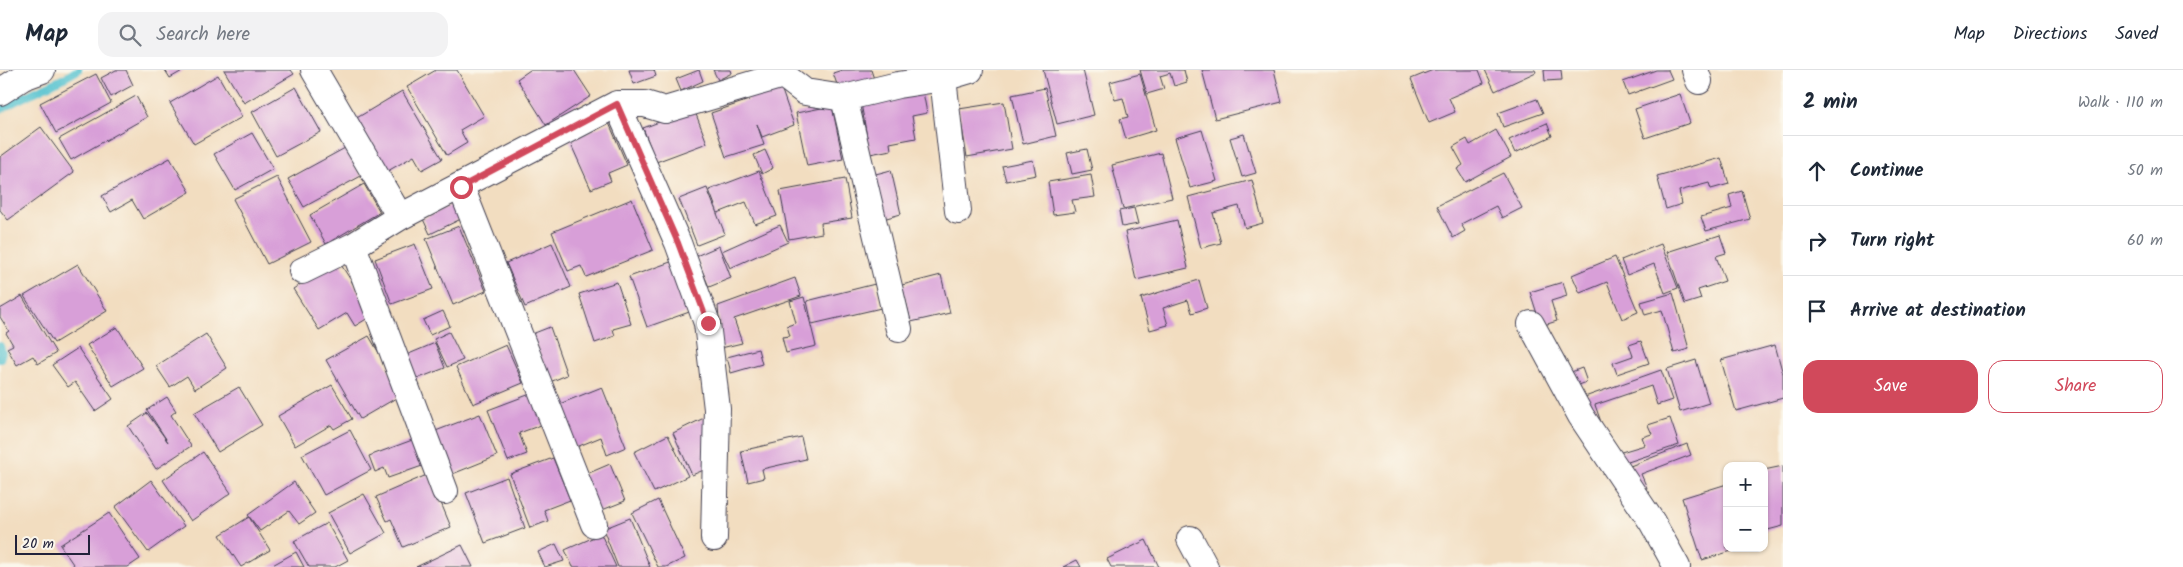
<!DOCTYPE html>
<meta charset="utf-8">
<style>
:root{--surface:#fff;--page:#f2f2f3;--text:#1f2937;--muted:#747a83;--line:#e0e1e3;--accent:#d1495b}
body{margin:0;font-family:Kalam,sans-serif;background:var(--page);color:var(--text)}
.controls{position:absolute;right:15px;bottom:15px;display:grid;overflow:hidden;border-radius:10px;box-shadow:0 1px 4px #0004}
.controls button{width:45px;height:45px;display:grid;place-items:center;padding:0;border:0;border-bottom:1px solid var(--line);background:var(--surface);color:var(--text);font:25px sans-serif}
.scale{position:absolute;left:15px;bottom:12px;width:75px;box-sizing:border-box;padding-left:5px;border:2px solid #22223b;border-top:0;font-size:14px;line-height:18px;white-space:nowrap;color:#22223b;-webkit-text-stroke:4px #fbf7ec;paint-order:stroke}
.stop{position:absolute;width:15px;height:15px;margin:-11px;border:4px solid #d1495b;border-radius:50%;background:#fff}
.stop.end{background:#d1495b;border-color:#fff;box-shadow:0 1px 5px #0008}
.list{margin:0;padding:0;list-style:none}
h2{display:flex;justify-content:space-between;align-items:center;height:65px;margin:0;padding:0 20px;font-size:21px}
h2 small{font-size:16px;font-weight:400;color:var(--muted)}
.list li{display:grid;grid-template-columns:32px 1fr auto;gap:15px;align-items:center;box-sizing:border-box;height:70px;padding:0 20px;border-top:1px solid var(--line)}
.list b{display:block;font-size:19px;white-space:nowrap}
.list em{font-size:16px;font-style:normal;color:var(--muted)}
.actions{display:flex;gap:10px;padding:15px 20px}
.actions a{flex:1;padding:11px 0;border:1px solid var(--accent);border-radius:15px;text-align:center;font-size:18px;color:var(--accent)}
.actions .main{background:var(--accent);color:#fff}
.icon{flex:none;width:28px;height:28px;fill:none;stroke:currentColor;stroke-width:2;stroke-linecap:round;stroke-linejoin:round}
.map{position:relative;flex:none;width:1783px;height:497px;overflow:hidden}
header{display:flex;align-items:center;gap:30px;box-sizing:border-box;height:70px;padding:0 25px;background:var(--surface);border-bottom:1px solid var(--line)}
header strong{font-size:24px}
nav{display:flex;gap:28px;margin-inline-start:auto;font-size:18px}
.search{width:350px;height:45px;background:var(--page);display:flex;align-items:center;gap:12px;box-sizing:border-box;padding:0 18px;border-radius:15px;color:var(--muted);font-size:19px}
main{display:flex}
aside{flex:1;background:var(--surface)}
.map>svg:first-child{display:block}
</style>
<header>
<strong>Map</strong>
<div class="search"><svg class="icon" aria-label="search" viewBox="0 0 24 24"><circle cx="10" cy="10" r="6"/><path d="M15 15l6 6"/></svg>Search here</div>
<nav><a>Map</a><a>Directions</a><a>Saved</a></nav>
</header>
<main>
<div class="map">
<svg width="1783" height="497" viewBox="0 0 1783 497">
<rect width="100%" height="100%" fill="#fbf7ec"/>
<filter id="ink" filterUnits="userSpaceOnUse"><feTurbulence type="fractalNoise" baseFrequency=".02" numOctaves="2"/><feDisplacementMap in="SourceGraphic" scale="10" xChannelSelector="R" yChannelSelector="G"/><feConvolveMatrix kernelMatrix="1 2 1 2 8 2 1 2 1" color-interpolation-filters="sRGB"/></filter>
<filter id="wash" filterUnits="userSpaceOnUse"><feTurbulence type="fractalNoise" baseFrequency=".0096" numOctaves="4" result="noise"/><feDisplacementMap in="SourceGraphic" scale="20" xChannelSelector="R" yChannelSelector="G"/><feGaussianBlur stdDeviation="1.12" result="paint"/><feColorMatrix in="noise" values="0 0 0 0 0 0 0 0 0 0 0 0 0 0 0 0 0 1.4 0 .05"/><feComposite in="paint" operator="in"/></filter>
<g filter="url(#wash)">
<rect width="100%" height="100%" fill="#f2ddc0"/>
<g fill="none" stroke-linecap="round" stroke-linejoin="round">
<!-- stream -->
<path stroke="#57c3d0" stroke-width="8" d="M0 40C25 24 53 16 78 0
M0 276 2 282 0 289"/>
</g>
<g id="blocks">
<!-- building -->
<path fill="#d89fd8" d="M116 0H126L133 15 111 27 101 8Z
M165 0H184L170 8Z
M224 0H291L294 4 244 33Z
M436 0H457L484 46 460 60 467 73 447 85 407 17Z
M530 0H574L591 26 546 55 517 9Z
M629 0H654L656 6 634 14Z
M699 0 703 11 681 21 676 9Z
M713 0H731L732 3 718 10Z
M842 0H871L874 9 839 20 833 3Z
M1043 0H1083L1094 45 1057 54Z
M1140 0H1184L1187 12 1174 16 1170 3 1160 6 1164 19 1147 24Z
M1202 0H1274L1282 32 1215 49Z
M1433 0H1479L1484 13 1449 28 1455 42 1429 53 1411 9Z
M1485 0H1535L1536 2 1495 21Z
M1544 0H1561L1562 10 1545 11Z
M1656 0H1668L1672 9 1628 25 1623 12Z
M96 4 111 33 56 63 40 33Z
M1140 4 1156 60 1126 69 1120 49 1128 47 1123 28 1115 30 1110 12Z
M218 5 242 47 194 74 170 33Z
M779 12 794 55 762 67 757 54 764 75 726 87 711 43 749 30 747 24Z
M296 17 321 62 276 86 252 42Z
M1045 18 1056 66 1023 74 1012 25Z
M402 21 442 89 422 100 414 86 386 102 355 49Z
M923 22 927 43 912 46 916 68 890 73 891 80 870 84 861 33Z
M1680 24 1690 53 1645 68 1635 39Z
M136 26 147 47 71 90 59 69Z
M1537 29 1543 43 1503 57 1498 43Z
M1004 32 1012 79 967 87 959 39Z
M832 36 843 89 807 96 796 43Z
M694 39 707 73 656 92 643 58Z
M609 53 627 95 608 103 611 111 591 119 569 70Z
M1547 53 1552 66 1515 83 1509 70Z
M41 57 74 102 8 150 0 140V87Z
M1202 60 1217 111 1190 118 1175 68Z
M1496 60 1511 87 1465 112 1457 99 1463 95 1453 77 1467 69 1470 75Z
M252 63 273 99 235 120 214 84Z
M1244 64 1256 103 1242 107 1230 68Z
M345 78 361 106 304 137 288 109Z
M1087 79 1092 100 1072 104 1067 83Z
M765 80 773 98 762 104 754 85Z
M1161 83 1172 128 1123 139 1112 95Z
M170 88 190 122 143 149 132 130 111 142 102 126Z
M1721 88 1729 114 1711 119 1709 113 1679 121 1682 134 1666 139 1657 106Z
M1033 90 1036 105 1006 111 1002 96Z
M891 100 901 144 883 149 872 105Z
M759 101 777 146 755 154 746 132 718 143 709 120Z
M1503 103 1522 138 1502 148 1496 136 1461 154 1465 161 1453 168 1437 136Z
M1091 105 1095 127 1072 130 1075 142 1053 145 1048 112Z
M277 107 311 172 267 194 233 129Z
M845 109 852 148 821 153 822 163 789 169 780 121Z
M1252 110 1263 153 1245 158 1239 136 1213 143 1221 173 1201 178 1188 127Z
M364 114 380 142 326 174 310 145Z
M707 118 725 164 697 175 679 129Z
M1742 121 1750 149 1706 161 1701 147 1732 138 1729 125Z
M632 129 653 180 586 207 581 196 568 201 552 162Z
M458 132 465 147 430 164 423 149Z
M1134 138 1138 154 1122 157 1119 141Z
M1177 150 1188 198 1136 210 1125 162Z
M780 155 788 172 730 198 722 181Z
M459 156 486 221 453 235 426 169Z
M1720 165 1726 183 1716 186 1725 211 1698 220 1701 229 1685 234 1667 182Z
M552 173 571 217 525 237 506 193Z
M415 174 433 219 392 234 375 189Z
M1661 174 1678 218 1665 223 1654 194 1627 205 1621 190Z
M719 176 731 208 709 217 696 186Z
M1615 187 1638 242 1622 249 1607 212 1580 223 1572 205Z
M338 190 373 245 355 256 347 243 319 260 293 219Z
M676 190 695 240 647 257 629 207Z
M78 194 107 241 54 273 24 226Z
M941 205 950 243 911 252 902 215Z
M795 208 801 226 734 249 742 273 721 278 718 236Z
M1199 210 1207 238 1192 243 1188 230 1163 238 1168 255 1150 260 1141 228Z
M617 212 631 254 613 259 615 266 595 273 579 224Z
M1563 212 1567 226 1551 231 1557 251 1541 256 1530 222Z
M875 214 881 238 812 254 807 231Z
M1673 223 1689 279 1674 283 1662 240 1645 245 1641 232Z
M22 226 56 283 38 294 33 286 17 295 7 278 13 275 6 263 9 261 0 247V239Z
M804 227 816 276 786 283 782 267 790 266 787 256 796 253 790 231Z
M443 241 450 256 430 265 423 250Z
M117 257 143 298 113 316 87 275Z
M550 257 567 305 550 312 532 264Z
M449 262 463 290 447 297 434 269Z
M206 264 227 298 195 319 187 306 170 317 156 296Z
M369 266 403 324 360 349 326 290Z
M1641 271 1649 293 1617 304 1613 293 1633 286 1629 275Z
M435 273 445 298 414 310 404 286Z
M506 275 523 313 473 334 456 297Z
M1775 275 1783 304V328L1736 341 1721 290Z
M78 278 113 329 95 341 75 312 68 317 52 295Z
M758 279 762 294 731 303 727 287Z
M1696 290 1709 333 1680 342 1667 299Z
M1582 298 1587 312 1568 319 1563 305Z
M1661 300 1672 330 1657 335 1651 316 1595 335 1601 352 1588 356 1579 329Z
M332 315 352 349 334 359 331 355 295 376 278 346Z
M239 317 262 355 218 382 194 343Z
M602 317 626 377 607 385 601 367 574 378 557 335Z
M533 323 544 354 519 363 527 384 508 391 488 340Z
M167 327 176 341 171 345 191 376 156 399 128 356 147 343 168 372 147 340Z
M480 344 497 386 450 405 433 362Z
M706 347V399L692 405 673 363Z
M1670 348 1679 375 1622 394 1618 383 1645 375 1642 367 1652 364 1648 355Z
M350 360 371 400 324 425 302 385Z
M668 365 688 406 654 422 634 382Z
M801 367 806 389 762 399 764 408 748 412 741 381Z
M415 369 425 395 388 408 384 398 375 402 369 386Z
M1687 374 1691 385 1641 404 1647 418 1635 423 1625 398Z
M203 382 231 423 191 451 163 410Z
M553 388 570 430 544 440 548 451 530 458 510 404Z
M610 394 625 431 597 442 582 406Z
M1783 396V456L1764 461V400Z
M429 404 451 457 403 477 391 449 387 451 376 427Z
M507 407 525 458 485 473 466 423Z
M151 410 184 456 148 482 115 437Z
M294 412 315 443 299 454 289 441 260 461 248 445Z
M1727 414V478L1738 479 1702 490 1682 428Z
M364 424 386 463 350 483 328 443Z
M658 430 685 488 666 497H658L632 443Z
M109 443 140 489 128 497H75L60 475Z
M249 447 270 480 241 497 220 465Z
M630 448 650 497H618L603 459Z
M327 453 348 490 335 497H309L294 471Z
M601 464 616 497H573L565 480Z
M1146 470 1159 497H1111L1107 489Z
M556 474 564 491 545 497 538 482Z
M462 475 473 497H416Z
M296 482 304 497H269Z
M1077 490 1081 497H1063Z"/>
</g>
</g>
<g filter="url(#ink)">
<use href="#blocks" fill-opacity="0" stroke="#413e4f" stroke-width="1"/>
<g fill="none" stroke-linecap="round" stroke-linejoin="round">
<defs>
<path id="street" d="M314 0 400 147 617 34H645L665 40 783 5 805 22 844 28 898 15 943 8 970 0
M1695 0 1699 11
M943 8 958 141
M0 22 23 7 42 0
M844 28 899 259
M617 34 678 173 707 253 717 339 714 468
M461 117 594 454
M353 176 445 421
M302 201 353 176 400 147
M1531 254 1581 346 1652 452 1677 497
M1190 469 1205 497"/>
</defs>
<!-- street casing -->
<use href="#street" stroke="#413e4f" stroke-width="28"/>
<!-- street -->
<use href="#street" stroke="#fff" stroke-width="26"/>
</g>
</g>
<g fill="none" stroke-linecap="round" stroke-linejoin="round" filter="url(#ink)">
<!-- route -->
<path stroke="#d1495b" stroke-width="6" d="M461 117 617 34 678 173 708 253"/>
</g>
</svg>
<div class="controls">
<button>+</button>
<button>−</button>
</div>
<div class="scale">20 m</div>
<div class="stop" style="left:461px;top:117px"></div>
<div class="stop end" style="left:708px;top:253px"></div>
</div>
<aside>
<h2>2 min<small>Walk · 110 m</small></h2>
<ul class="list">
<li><svg class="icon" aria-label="ahead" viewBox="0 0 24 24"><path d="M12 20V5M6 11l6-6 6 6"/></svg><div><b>Continue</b></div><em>50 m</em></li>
<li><svg class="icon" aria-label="right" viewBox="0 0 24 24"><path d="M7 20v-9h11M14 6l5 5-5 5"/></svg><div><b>Turn right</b></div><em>60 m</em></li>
<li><svg class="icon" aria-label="arrive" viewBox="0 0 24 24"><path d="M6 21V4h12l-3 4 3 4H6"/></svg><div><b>Arrive at destination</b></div></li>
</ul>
<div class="actions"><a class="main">Save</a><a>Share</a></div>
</aside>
</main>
